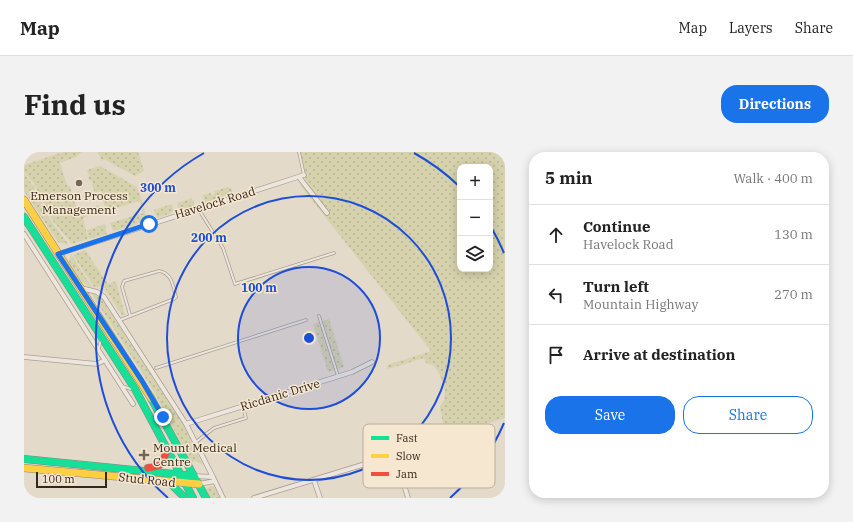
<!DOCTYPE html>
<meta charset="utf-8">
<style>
:root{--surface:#fff;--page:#f2f2f2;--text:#222;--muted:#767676;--line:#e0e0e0;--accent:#1a73e8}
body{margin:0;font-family:"IBM Plex Serif",serif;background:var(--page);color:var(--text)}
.controls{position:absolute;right:12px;top:12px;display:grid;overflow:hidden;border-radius:8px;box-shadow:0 2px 10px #0003}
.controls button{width:36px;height:36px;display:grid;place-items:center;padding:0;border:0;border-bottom:1px solid var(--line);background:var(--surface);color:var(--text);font:20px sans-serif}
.scale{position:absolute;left:12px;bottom:10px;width:71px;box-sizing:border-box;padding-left:4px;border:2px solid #36271d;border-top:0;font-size:11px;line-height:14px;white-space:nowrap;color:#36271d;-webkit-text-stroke:3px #f5e7d0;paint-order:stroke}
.stop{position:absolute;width:12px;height:12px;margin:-9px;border:3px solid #1a73e8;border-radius:50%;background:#fff}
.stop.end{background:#1a73e8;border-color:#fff;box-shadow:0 1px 4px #0008}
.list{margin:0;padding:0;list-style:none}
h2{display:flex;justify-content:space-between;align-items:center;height:52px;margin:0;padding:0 16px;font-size:17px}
h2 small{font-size:13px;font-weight:400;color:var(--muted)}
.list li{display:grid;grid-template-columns:26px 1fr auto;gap:12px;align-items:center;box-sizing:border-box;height:60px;padding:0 16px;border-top:1px solid var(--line)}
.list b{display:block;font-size:15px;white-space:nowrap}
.list p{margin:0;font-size:13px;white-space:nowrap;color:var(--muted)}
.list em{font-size:13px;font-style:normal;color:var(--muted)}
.actions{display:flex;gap:8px;padding:12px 16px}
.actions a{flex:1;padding:9px 0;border:1px solid var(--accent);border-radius:16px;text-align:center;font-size:14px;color:var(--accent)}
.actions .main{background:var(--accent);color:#fff}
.icon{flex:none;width:22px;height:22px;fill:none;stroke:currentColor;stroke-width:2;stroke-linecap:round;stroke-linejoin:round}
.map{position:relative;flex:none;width:481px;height:346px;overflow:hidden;border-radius:16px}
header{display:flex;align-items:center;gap:24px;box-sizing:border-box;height:56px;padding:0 20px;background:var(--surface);border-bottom:1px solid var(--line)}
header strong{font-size:19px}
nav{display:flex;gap:22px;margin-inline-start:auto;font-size:14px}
.intro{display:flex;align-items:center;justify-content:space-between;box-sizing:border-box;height:96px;padding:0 24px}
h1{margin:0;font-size:28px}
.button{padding:10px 18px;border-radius:16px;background:var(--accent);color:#fff;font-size:14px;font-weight:700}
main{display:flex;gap:24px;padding:0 24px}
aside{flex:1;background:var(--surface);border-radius:16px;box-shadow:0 2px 10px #0003}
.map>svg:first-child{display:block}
</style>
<header>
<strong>Map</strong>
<nav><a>Map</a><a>Layers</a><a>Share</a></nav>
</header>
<div class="intro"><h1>Find us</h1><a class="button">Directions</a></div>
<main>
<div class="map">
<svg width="481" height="346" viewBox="0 0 481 346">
<defs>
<pattern id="grass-dots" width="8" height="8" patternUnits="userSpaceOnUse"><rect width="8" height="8" fill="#d6d2ad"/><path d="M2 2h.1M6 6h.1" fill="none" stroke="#b8b494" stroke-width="1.8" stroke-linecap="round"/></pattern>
</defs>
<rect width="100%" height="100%" fill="#e4daca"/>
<!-- grass -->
<path fill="url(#grass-dots)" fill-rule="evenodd" d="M39 0H59L52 5 36 11 43 33 46 35 54 60 75 53 77 60 59 66 64 87 48 92 28 68 10 32 0 20V13Z
M74 0H114L120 19 111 24 80 7 78 10Z
M273 0H481V266L402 289 401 286 420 280 416 254C427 244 417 222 409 213L403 212 400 206 364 217 363 213 407 199 276 33 283 31ZM436 15H466V117H436Z
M76 14 113 35 119 52 117 53 115 49 82 59 77 39 71 41 68 33 69 30 64 27 65 24 63 18Z
M0 21 10 35 25 66 45 93 34 90 0 39Z
M204 35 208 37V43L176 52 175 49 180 48 179 43 186 41 189 44 191 39Z
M168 46 171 54 155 59 153 51Z
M148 52 150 60 133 66 130 58Z
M120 56 123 69 89 79 86 71 119 61 118 57Z
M81 72 83 82 65 87 63 78Z
M61 98 84 132 92 129 101 163H98L80 135H70L49 103Z
M47 102 69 137 79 136 98 164 79 137C59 137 54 125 45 109Z
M70 142 76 145 79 149 160 274 179 313 173 309 167 310 129 238 74 152 69 145Z
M305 167 320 215 304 220 289 172Z
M186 334 190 335 196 346H186L182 337Z"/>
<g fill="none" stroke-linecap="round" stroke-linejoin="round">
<defs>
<path id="lane" d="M275 0 280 23
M175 58 199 96 211 132 310 101
M295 164 314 224
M96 168 150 147 152 145C149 134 148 121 135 119L100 129 98 135 106 163
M75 196 77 187
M132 216 282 168
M98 234 107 237
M172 290 190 276 222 266 219 255"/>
<path id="street" d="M275 25 303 61
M0 82 109 252
M34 102 280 23
M57 136 73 140 80 145 162 272 189 325
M0 205 73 212 81 208
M162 272 328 220 348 210
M371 303 384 346
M170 324 189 325 199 346
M290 328 296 346
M175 332 191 329
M230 346 400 294"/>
<path id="fast" d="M0 65 111 237 169 346
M127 246 182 346
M0 307 170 324
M146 331 161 346"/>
<path id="slow" d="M0 48 127 246
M0 316 175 332"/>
<path id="jam" d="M124 316C140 314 139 311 143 297"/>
</defs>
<!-- lane casing -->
<use href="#lane" stroke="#a99f94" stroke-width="3.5"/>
<!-- street casing -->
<use href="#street" stroke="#a99f94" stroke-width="5.5"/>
<!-- fast casing -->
<use href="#fast" stroke="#8e857b" stroke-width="8"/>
<!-- slow casing -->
<use href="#slow" stroke="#8e857b" stroke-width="8"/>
<!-- jam casing -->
<use href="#jam" stroke="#8e857b" stroke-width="8"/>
<!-- lane -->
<use href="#lane" stroke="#ece6dd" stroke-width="2"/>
<!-- street -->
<use href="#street" stroke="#ece6dd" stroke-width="4"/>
<!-- fast -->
<use href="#fast" stroke="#16e098" stroke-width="7"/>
<!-- slow -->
<use href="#slow" stroke="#ffcf43" stroke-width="7"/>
<!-- jam -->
<use href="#jam" stroke="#f24e42" stroke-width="7"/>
</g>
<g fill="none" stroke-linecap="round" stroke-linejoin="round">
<!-- route -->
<path stroke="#1a73e8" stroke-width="5" d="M125 72 34 102 118 229 139 265"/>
</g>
<!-- distance rings -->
<circle cx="285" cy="186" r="71" fill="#1d4ed8" fill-opacity=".12"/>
<g fill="none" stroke="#1d4ed8" stroke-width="2">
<circle cx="285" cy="186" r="71"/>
<circle cx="285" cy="186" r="142"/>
<path d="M480 271A213 213 0 0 1 426 346M144 346A213 213 0 0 1 180 1M390 1A213 213 0 0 1 436 35M467 75A213 213 0 0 1 480 101"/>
</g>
<!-- markers -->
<g fill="#73665a" stroke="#f5e7d0" stroke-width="1.5">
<circle cx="55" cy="31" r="4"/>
<path d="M118 297h4v4h4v4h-4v4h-4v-4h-4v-4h4z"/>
</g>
<g text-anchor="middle" stroke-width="3" stroke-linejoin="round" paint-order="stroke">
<!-- poi labels -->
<g font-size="12" fill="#36271d" stroke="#f5e7d0">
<text x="55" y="48">Emerson Process<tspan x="55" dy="14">Management</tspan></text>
<text x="129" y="300" text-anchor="start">Mount Medical<tspan x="129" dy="14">Centre</tspan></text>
</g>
<!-- street labels -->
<g font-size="12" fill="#36271d" stroke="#f5e7d0">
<text transform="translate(191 51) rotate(-17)" y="4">Havelock Road</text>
<text transform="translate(256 243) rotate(-17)" y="4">Ricdanic Drive</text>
<text transform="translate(123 328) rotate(6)" y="4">Stud Road</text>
</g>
</g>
<!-- legend -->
<rect x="339" y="272" width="132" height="64" rx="6" fill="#f5e7d0" stroke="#bcad9a" stroke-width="1"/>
<rect x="347" y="284" width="18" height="4" fill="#16e098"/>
<rect x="347" y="302" width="18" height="4" fill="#ffcf43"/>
<rect x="347" y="320" width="18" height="4" fill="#f24e42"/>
<g font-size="11" fill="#36271d">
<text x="372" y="290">Fast</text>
<text x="372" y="308">Slow</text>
<text x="372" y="326">Jam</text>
</g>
<circle cx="285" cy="186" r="6" fill="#1d4ed8" stroke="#f5e7d0" stroke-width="2"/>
<g font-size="12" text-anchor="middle" font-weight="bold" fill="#1d4ed8" stroke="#f5e7d0" stroke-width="3" stroke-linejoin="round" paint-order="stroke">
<text x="134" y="40">300 m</text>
<text x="185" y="90">200 m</text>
<text x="235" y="140">100 m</text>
</g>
</svg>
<div class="controls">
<button>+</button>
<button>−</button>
<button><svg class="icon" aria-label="layers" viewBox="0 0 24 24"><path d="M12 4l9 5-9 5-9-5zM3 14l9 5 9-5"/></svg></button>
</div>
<div class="scale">100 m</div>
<div class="stop" style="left:125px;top:72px"></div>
<div class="stop end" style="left:139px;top:265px"></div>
</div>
<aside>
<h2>5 min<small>Walk · 400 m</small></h2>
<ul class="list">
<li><svg class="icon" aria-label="ahead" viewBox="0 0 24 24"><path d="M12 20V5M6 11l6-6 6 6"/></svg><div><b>Continue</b><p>Havelock Road</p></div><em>130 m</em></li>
<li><svg class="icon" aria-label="left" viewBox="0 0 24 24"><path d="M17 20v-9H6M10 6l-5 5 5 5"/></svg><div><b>Turn left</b><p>Mountain Highway</p></div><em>270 m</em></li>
<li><svg class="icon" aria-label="arrive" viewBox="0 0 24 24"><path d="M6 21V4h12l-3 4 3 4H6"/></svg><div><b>Arrive at destination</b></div></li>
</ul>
<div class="actions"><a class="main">Save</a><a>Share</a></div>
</aside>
</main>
